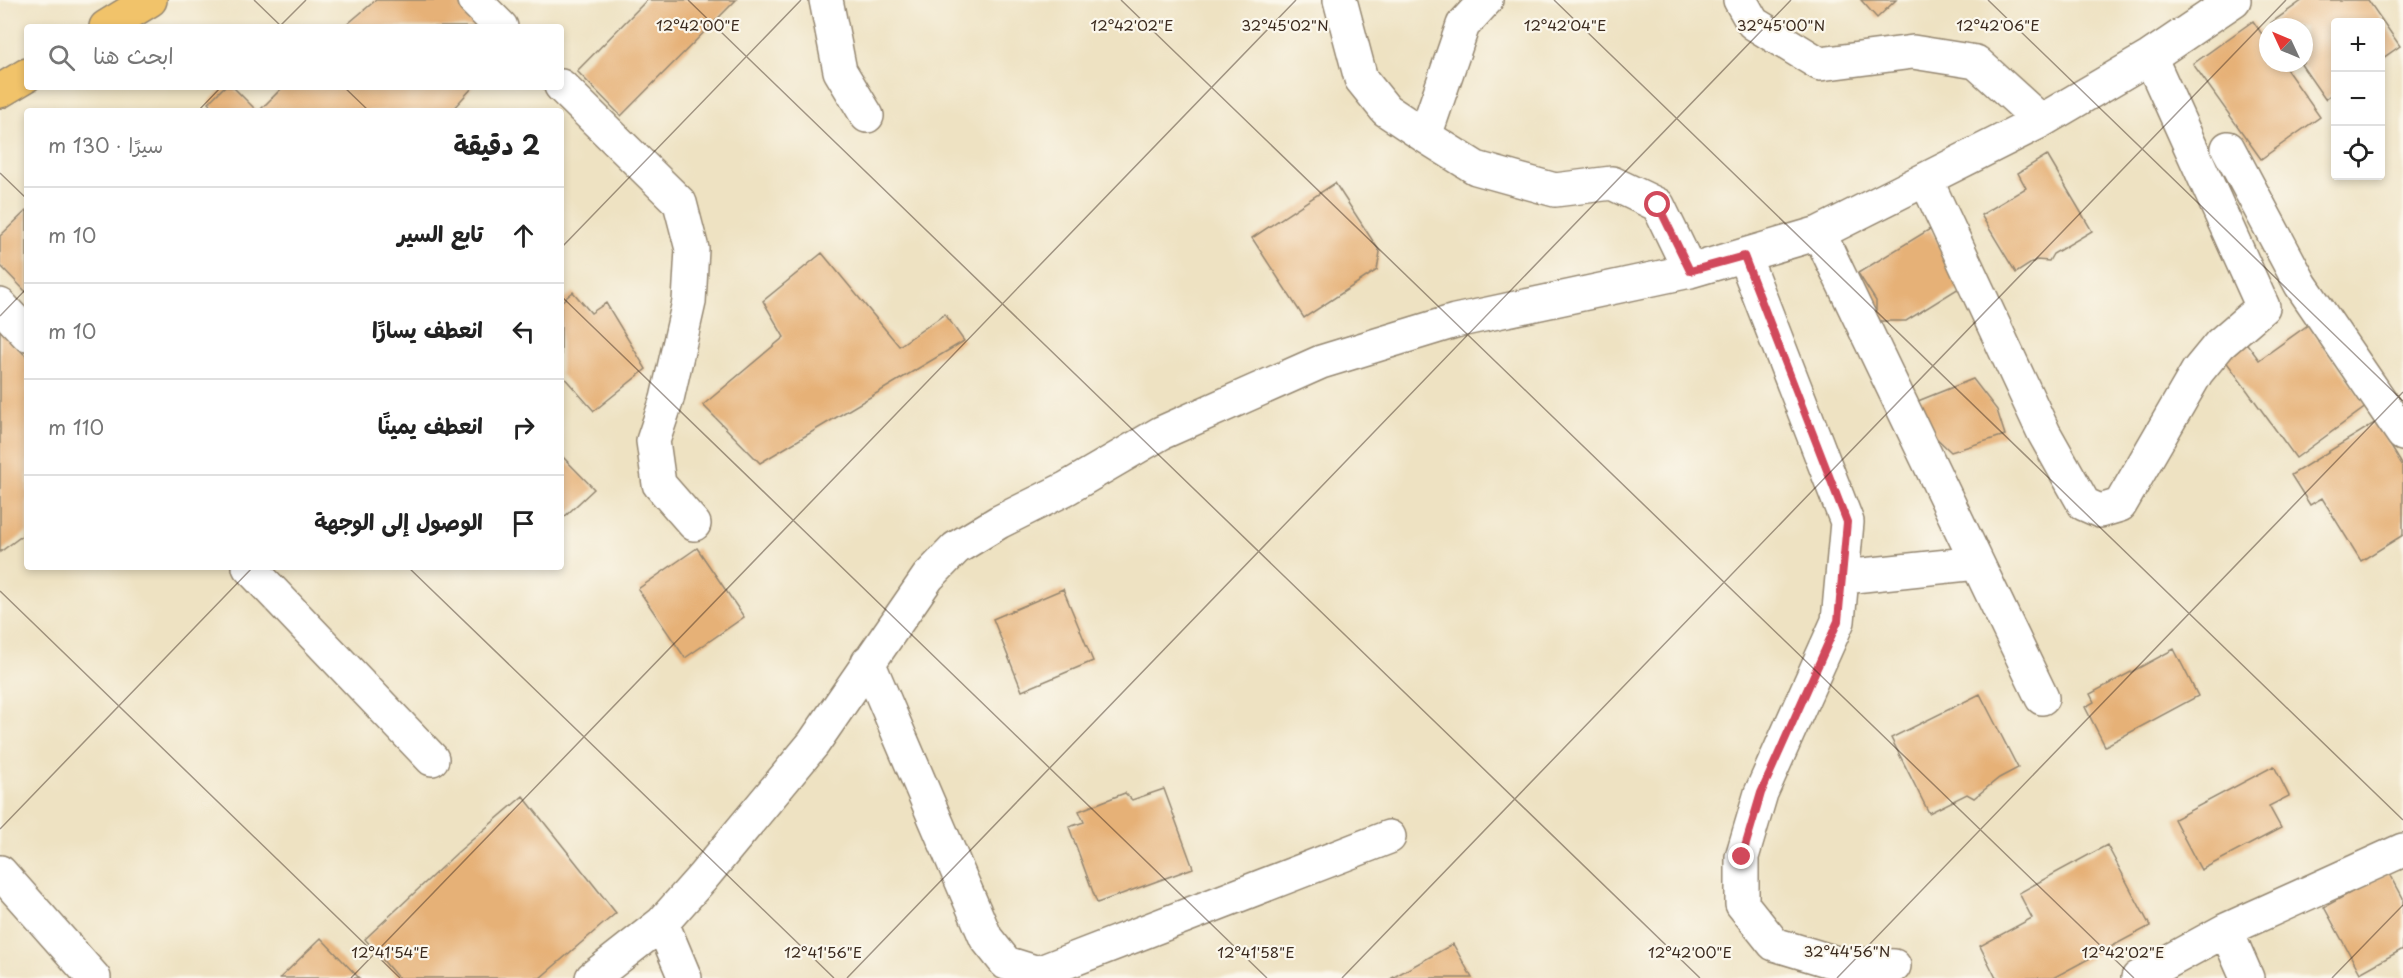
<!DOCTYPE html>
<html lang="ar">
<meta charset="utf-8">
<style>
:root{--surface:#fff;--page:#f6f6f6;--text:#222;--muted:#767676;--line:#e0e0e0}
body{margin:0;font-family:"Playpen Sans","Playpen Sans Arabic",sans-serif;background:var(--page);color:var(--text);direction:rtl}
.controls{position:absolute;right:18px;top:18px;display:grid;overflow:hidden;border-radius:6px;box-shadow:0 3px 9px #0003}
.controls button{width:54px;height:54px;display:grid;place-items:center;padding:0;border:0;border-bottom:2px solid var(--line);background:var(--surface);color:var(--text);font:30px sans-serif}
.compass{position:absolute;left:2259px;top:18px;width:54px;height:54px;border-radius:50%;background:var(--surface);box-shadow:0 3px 9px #0003;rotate:314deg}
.stop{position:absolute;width:18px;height:18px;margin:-14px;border:4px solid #d1495b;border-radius:50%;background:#fff}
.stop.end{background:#d1495b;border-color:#fff;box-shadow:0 2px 6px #0008}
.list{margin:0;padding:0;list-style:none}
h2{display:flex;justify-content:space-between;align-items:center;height:78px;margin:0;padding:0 24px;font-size:26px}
h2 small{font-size:20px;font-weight:400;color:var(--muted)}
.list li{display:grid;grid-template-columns:39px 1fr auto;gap:18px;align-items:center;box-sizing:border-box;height:96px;padding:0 24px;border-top:2px solid var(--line)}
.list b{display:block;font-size:22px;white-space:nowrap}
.list em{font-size:20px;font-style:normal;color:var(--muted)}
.icon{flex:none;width:33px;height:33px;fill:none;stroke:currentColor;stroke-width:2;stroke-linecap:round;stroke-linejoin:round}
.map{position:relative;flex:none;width:2403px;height:978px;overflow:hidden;direction:ltr}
.search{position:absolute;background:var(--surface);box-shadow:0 3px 9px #0003;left:24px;top:24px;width:540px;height:66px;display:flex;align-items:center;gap:15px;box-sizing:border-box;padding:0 21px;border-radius:6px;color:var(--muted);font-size:22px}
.panel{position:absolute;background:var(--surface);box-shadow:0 3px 9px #0003;left:24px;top:108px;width:540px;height:462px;border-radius:6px;direction:rtl}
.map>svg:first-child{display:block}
</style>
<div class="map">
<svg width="2403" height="978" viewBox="0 0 2403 978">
<rect width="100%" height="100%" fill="#fbf7ec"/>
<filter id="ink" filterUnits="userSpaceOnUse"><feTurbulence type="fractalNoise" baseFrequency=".0167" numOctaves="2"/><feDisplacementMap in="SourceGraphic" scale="12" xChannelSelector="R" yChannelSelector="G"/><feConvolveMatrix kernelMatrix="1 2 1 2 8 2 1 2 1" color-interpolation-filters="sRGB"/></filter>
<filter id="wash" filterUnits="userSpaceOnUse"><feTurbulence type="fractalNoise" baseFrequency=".008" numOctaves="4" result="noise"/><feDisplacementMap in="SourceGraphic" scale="24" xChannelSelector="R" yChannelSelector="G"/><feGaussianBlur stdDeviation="1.35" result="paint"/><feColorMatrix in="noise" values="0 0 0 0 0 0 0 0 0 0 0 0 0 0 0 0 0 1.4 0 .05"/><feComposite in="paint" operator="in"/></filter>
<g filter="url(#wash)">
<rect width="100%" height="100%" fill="#eee2c2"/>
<g id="blocks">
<!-- building -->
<path fill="#e6b177" d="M376 0H458L487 27H344Z
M647 0H736L621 116 577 71Z
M1861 0H1896L1877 18Z
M2303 0H2368L2400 46 2380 60V22H2336V91L2325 99 2300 63H2304V27H2274L2271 23Z
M2253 21 2268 43V63H2282L2320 117 2261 159 2193 64Z
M224 87H233L257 111H216L208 103Z
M279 87H473L451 111H259L281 89Z
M2047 155 2092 231 2053 254 2049 261 2036 260 2016 273 1981 215 2026 188 2018 173Z
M1335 183 1380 252 1377 270 1304 318 1252 238Z
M27 210V293L0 265V236Z
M1930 229 1964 285 1906 321H1876V301L1858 273Z
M822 253 899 346 945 314 964 341 760 463 703 405 784 337 763 301Z
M573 292 591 313 606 303 646 369 594 411 561 374V302Z
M2308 325 2367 406 2296 458 2220 353 2242 337 2259 360Z
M0 330 27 357V532L0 552Z
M1973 379 1997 410 2005 435 1951 452 1929 431 1918 401Z
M2376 422 2403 466V535L2361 561 2322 498 2310 505 2291 475Z
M561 455 594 489 561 520Z
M697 548 744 617 685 658 638 589Z
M1063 589 1093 661 1022 691 993 619Z
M2174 649 2198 696 2105 746 2085 707 2094 702 2090 694Z
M1980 694 2018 768 1999 778 1974 798 1967 794 1929 813 1891 738Z
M2274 766 2289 796 2269 806 2281 828 2201 870 2174 819Z
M1164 789 1193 868 1097 903 1069 827 1084 822 1079 811 1125 793 1132 800Z
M523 796 616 913 540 978H398L365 939 458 852Z
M2107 845 2150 926 2053 978H1996L1980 946 2032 918 2019 893Z
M2389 872 2403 898V949L2360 973 2324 907Z
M321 938 359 978H280Z
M1453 944 1472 978H1392Z"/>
</g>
</g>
<g filter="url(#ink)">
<use href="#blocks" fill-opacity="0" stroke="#948670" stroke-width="1.5"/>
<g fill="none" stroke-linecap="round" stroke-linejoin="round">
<defs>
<path id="street" d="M474 0 501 27
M826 0 840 71 867 116
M1340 0 1361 79 1386 110 1425 136 1476 168 1555 190 1612 183 1658 205 1690 271
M1740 0 1753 23 1820 64 1913 52 1976 62 2041 121
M561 86 680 203 692 249 689 302 667 399 653 441 659 484 694 524
M1425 136 1463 25 1486 0
M2228 148 2301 285 2403 434
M1926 180 2044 433 2084 504 2100 511 2120 505 2197 372 2220 344 2263 307 2150 57
M1819 233 2042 698
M1744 256 1847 522 1838 621 1761 793 1742 857V904L1774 944 1837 963 1894 966
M0 305 27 334
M249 567 432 759
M1844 577 1977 563
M868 662 986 938 1006 963 1038 973 1389 837
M0 872 94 978
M662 923 685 978
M2226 930 2247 978
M592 978 662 923 702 878 813 744 928 577 956 548 999 522 1067 488 1161 433 1321 362 1455 321 1690 271 1819 233 2041 121 2150 57 2234 0
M2138 978 2226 930 2403 850"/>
<path id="highway" d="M106 27 150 0
M0 91 27 75"/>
</defs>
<!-- street casing -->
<use href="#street" stroke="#948670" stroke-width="36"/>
<!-- highway casing -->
<use href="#highway" stroke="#948670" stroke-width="36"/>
<!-- street -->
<use href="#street" stroke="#fff" stroke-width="33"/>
<!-- highway -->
<use href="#highway" stroke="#f1c36a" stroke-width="33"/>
</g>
</g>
<g fill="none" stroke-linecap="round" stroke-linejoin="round" filter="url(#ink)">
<!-- route -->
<path stroke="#d1495b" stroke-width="8" d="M1658 205 1690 271 1744 256 1847 522 1838 621 1761 793 1742 857"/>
</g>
<!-- ticks -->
<path fill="none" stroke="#3b2a1e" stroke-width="1.5" stroke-opacity="0.45" d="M254 0 282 27M688 0 1700 978M1121 0 2134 978M1554 0 2403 820M1988 0 2403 401M279 27 306 0M344 87 369 111M198 111 221 87M0 173 27 199M561 248 801 0M561 296 1267 978M0 316 27 288M408 567 834 978M0 591 400 978M0 829 253 567M351 978 1296 0M847 978 1791 0M1342 978 2286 0M1837 978 2403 392M2332 978 2403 905"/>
<g font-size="15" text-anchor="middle" fill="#3b2a1e" stroke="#fbf7ec" stroke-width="4.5" stroke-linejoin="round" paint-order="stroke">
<text x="698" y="31">12°42'00"E</text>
<text x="1132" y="31">12°42'02"E</text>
<text x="1565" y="31">12°42'04"E</text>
<text x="1998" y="31">12°42'06"E</text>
<text x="1781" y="31">32°45'00"N</text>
<text x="1285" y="31">32°45'02"N</text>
<text x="1847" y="957">32°44'56"N</text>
<text x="390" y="958">12°41'54"E</text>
<text x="823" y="958">12°41'56"E</text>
<text x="1256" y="958">12°41'58"E</text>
<text x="1690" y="958">12°42'00"E</text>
<text x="2123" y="958">12°42'02"E</text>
</g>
</svg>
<div class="controls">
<button>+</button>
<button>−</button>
<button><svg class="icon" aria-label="locate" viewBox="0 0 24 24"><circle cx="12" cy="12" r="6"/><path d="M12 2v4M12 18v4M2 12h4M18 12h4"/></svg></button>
</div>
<svg class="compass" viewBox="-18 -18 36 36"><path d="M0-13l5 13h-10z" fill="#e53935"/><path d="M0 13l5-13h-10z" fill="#767676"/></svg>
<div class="stop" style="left:1658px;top:205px"></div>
<div class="stop end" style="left:1742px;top:857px"></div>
<div class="search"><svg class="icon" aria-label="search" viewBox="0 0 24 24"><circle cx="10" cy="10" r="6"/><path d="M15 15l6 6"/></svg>ابحث هنا</div>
<section class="panel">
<h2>2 دقيقة<small>سيرًا · 130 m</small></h2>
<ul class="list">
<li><svg class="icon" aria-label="ahead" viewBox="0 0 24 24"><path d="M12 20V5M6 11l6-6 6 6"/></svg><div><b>تابع السير</b></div><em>10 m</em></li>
<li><svg class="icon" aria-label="left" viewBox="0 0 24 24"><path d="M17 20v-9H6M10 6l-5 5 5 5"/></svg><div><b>انعطف يسارًا</b></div><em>10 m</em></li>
<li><svg class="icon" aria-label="right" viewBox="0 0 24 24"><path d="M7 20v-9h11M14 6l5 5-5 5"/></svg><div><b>انعطف يمينًا</b></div><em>110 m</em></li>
<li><svg class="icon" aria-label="arrive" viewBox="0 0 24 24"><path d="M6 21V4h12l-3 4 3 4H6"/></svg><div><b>الوصول إلى الوجهة</b></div></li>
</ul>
</section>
</div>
